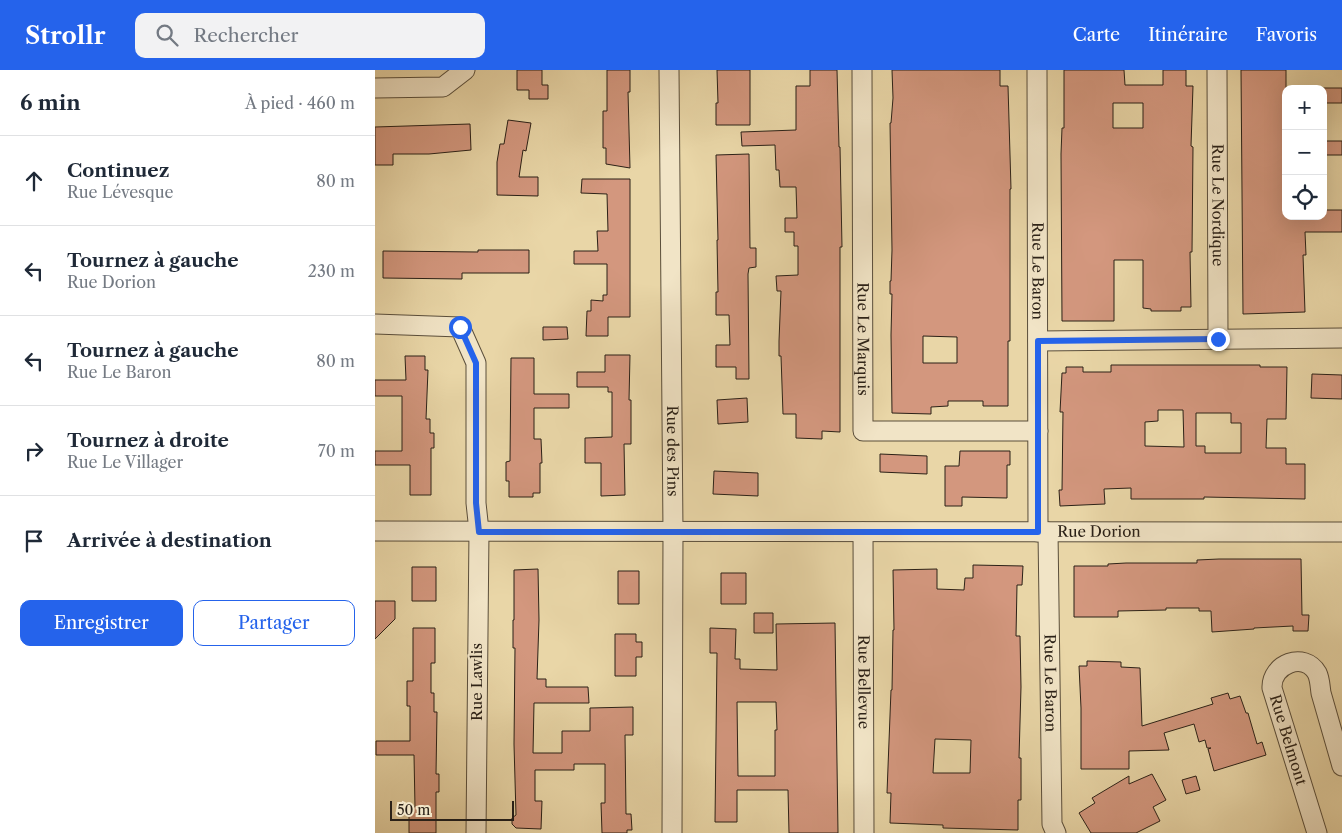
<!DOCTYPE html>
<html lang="fr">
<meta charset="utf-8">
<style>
:root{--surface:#fff;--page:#f2f2f3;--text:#1f2937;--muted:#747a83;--line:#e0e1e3;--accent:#2563eb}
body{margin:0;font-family:"Libre Caslon Text",serif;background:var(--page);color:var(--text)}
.controls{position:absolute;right:15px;top:15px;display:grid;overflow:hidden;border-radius:10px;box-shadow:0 5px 20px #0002}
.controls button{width:45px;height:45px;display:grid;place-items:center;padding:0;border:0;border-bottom:1px solid var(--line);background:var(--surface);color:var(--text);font:25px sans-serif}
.scale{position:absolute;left:15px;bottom:12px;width:124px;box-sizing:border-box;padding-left:5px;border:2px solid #2b2117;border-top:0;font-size:14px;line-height:18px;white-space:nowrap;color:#2b2117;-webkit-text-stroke:4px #f1e4c6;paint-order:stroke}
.stop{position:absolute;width:15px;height:15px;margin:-11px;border:4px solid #2563eb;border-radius:50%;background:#fff}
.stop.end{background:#2563eb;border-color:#fff;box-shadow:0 1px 5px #0008}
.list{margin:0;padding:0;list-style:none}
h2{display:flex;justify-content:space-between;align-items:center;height:65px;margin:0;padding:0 20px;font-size:21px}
h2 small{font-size:16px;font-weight:400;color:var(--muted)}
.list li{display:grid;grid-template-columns:32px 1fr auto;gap:15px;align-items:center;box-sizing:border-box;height:90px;padding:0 20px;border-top:1px solid var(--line)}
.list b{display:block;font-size:19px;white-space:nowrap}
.list p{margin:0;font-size:16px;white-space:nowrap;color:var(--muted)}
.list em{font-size:16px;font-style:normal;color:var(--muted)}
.actions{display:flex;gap:10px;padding:15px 20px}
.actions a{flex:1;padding:11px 0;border:1px solid var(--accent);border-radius:10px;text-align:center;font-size:18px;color:var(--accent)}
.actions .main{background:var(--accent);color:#fff}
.icon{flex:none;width:28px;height:28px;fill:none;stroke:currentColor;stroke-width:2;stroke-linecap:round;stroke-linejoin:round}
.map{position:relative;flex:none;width:967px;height:763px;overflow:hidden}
header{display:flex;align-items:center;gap:30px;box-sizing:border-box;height:70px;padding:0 25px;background:var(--accent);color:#fff}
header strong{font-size:24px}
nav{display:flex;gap:28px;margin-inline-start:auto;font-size:18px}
.search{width:350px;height:45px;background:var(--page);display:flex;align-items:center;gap:12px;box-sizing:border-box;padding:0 18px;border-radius:10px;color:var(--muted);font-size:19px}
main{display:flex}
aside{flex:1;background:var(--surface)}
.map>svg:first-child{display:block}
</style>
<header>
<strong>Strollr</strong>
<div class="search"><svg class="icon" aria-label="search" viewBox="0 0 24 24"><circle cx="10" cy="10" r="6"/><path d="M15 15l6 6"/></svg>Rechercher</div>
<nav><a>Carte</a><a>Itinéraire</a><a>Favoris</a></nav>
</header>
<main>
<aside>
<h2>6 min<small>À pied · 460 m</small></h2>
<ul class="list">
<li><svg class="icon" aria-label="ahead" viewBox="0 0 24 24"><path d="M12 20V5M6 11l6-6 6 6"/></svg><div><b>Continuez</b><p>Rue Lévesque</p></div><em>80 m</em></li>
<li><svg class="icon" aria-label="left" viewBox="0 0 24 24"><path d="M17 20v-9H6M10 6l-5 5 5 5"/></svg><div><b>Tournez à gauche</b><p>Rue Dorion</p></div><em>230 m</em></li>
<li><svg class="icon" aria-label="left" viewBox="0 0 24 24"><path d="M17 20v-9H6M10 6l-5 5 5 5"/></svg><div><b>Tournez à gauche</b><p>Rue Le Baron</p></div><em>80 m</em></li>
<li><svg class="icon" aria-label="right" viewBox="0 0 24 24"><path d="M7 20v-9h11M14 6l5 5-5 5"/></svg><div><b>Tournez à droite</b><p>Rue Le Villager</p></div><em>70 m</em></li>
<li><svg class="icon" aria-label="arrive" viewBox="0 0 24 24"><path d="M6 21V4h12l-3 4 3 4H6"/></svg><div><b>Arrivée à destination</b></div></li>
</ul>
<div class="actions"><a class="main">Enregistrer</a><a>Partager</a></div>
</aside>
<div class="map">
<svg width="967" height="763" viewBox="0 0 967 763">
<rect width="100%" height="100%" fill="#e9d6a7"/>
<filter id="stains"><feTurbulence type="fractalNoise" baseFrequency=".004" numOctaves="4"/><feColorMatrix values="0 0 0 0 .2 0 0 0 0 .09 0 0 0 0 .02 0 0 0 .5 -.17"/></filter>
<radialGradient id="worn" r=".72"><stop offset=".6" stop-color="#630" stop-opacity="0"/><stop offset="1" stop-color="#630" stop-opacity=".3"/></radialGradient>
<!-- building -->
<path fill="#d3977e" stroke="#2b2117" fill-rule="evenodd" d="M142 0H167V15H173V29H154V20H142Z
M232 0H255V22H253L255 98 231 94V78H228V41H232Z
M342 0H375V55H341V33H343Z
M435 0H462L464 77H465L467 177H465V362L447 361V369L421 368V344H408L406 286H404V271L406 221H402L401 206 423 205V176H419V162H410V148H422L421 117H405L404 100H401L400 75 367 76 366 62 421 60V16H435Z
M517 0H625V16H633L636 119H635V271H633V336H608V331H573V336L556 337V344L517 343 516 265 517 224H515V211H516L517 180 515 53H516L518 28ZM548 266 582 267V293H548Z
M689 0H749L750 15H788V0H811V16H818L816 76 818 77 817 182H815L816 237H806V241H776V239L768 238V190H739V251H687L686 84 687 58H689ZM738 33H768V58H738Z
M866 0H911V146H948V140H967V162H930L931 185H928L930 242 868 244Z
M948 18H967V33H948Z
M133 50 156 53 151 81 148 80 144 107H163V126L122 125V92L125 74H129Z
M95 54 96 80 54 84H18V95H0V57Z
M948 71H967V85H948Z
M374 84 375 178H381V197L374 198 373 204 374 309H361V297H341V275H355L354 245H341V222H343L342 170H343L341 85Z
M207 109H255V247H233V266H211L212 241H216V230L228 231V225H232V194H199V181H223L222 161H233L232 124 206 123Z
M103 180H154V203H87V209L8 208V181L103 182Z
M168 257H192L193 269 168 270Z
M230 285H255L254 330H256V374H249L250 425 226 426V393H210V368L237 367V322H233V317H202V302H230Z
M30 286H50V300H53L51 349H55V363H59V378H56V425H35V395H0V381H27V326H0V310H31Z
M136 288H159V324H194V338H159V369H166L167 393H165V423H158V427H134V411H131V392L135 391Z
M736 295H885V297H912L911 349H892L891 378H911V394H930V429L829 427V429H756V418L729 419 730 434 685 436 684 420H687L688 342H685L687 303H691V297H708V302H736ZM783 340H808L809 377 770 376V352L783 351ZM821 343H856V353H866V383H830V376H821Z
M937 304 967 305V329L936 328Z
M372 328 373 352 343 354 342 330Z
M585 381H635V395H632V428L587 427V436H570V396H584Z
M505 384 552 386V404L505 402Z
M339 401 383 403V426L338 424Z
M844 489H926L927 545H934L933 561H918V556L879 558V559L837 562 836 541H824V538H791V540L743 541V547H699V496H733V494L751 493H822V490Z
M598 495 648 496 647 515H642L641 566H645L646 617 644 688H646V730H643V760L568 758V755L515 753 516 723H512L516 620H517L518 560H519L518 500 562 499V519L589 520 590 508H598ZM560 669 596 670 595 703H558Z
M37 497H61V531H37Z
M163 499 164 550 162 609H171V617H213L214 633H159L158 683H187V661H215V638L258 637V665H250L251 744H256L257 760H252V763H227L226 733H230V694H199V700H160V731H167L166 759 141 758 137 754V748L141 745 139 674 140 578H138V550H139V500Z
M243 501H264V534H243Z
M346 503H371V534H346Z
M0 531H20V549L0 569Z
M379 543H398V563H379Z
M460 553 463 763H414L413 720H362V752H340L342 583H335V558L361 559 360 589H365V599L402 600 401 554ZM362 632H401L402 660H400V706H363Z
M38 558H60V593H56V623H59V642H62L61 704H64V722H61V763H34V737H40L39 685H1V671H35V636H32V611H38Z
M240 564H261V572H267V587H261V606H240Z
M712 591 746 592V597L765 598 767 656 838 634 836 628 853 623 855 629 865 626 871 643H873L882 674 887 672 891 685 839 701 833 679 836 678H832L830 670 824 672 819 654 789 663 794 680 754 681V699H706V638L704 596H712Z
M777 704 791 730 778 737 785 751 761 763H716L704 743 720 733 717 728 754 706V714Z
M821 706 825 720 811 724 807 710Z"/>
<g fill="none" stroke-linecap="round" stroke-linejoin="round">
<defs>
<g id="street">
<path id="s1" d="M294 0 298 462 297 763"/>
<path id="s2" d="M487 0 488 361H663"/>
<path id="s3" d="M662 0 663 462"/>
<path id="s4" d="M842 0 843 269"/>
<path d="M0 18 68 17 90 0"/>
<path d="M0 254 85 257 101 293V433L104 461 101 763"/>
<path d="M663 271 967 268"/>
<path id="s5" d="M0 461 967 462"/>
<path id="s6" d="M488 462 489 763"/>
<path id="s7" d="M673 462 677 754 681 763"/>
<path d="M942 763 897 618C896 594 929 581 942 603 945 609 945 616 946 623L967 696"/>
</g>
</defs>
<!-- street casing -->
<use href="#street" stroke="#5a4e3b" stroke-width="21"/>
<!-- street -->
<use href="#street" stroke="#f1e4c6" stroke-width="19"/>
</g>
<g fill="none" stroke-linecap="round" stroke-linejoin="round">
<!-- route -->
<path stroke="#2563eb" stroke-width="6" d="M85 257 101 293V433L104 462H663V271L843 269"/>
</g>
<g text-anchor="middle" stroke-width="4.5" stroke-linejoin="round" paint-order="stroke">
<!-- street labels -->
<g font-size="15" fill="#2b2117" stroke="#f1e4c6">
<text dy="5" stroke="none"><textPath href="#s4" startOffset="135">Rue Le Nordique</textPath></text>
<text dy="5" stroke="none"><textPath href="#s3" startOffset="201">Rue Le Baron</textPath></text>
<text dy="5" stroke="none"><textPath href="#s2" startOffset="269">Rue Le Marquis</textPath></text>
<text dy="5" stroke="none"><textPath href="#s1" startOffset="381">Rue des Pins</textPath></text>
<text dy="5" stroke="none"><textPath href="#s5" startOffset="724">Rue Dorion</textPath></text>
<text transform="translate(102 612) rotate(-90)" y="5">Rue Lawlis</text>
<text dy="5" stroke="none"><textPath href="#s6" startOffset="150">Rue Bellevue</textPath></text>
<text dy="5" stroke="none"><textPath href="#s7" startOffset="151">Rue Le Baron</textPath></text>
<text transform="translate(913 670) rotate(73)" y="5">Rue Belmont</text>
</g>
</g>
<rect width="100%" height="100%" filter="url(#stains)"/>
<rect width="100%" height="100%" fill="url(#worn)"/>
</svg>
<div class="controls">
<button>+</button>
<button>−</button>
<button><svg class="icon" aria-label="locate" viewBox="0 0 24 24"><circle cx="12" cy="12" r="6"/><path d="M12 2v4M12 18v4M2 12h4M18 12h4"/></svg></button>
</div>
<div class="scale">50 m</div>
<div class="stop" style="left:85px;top:257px"></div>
<div class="stop end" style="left:843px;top:269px"></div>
</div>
</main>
